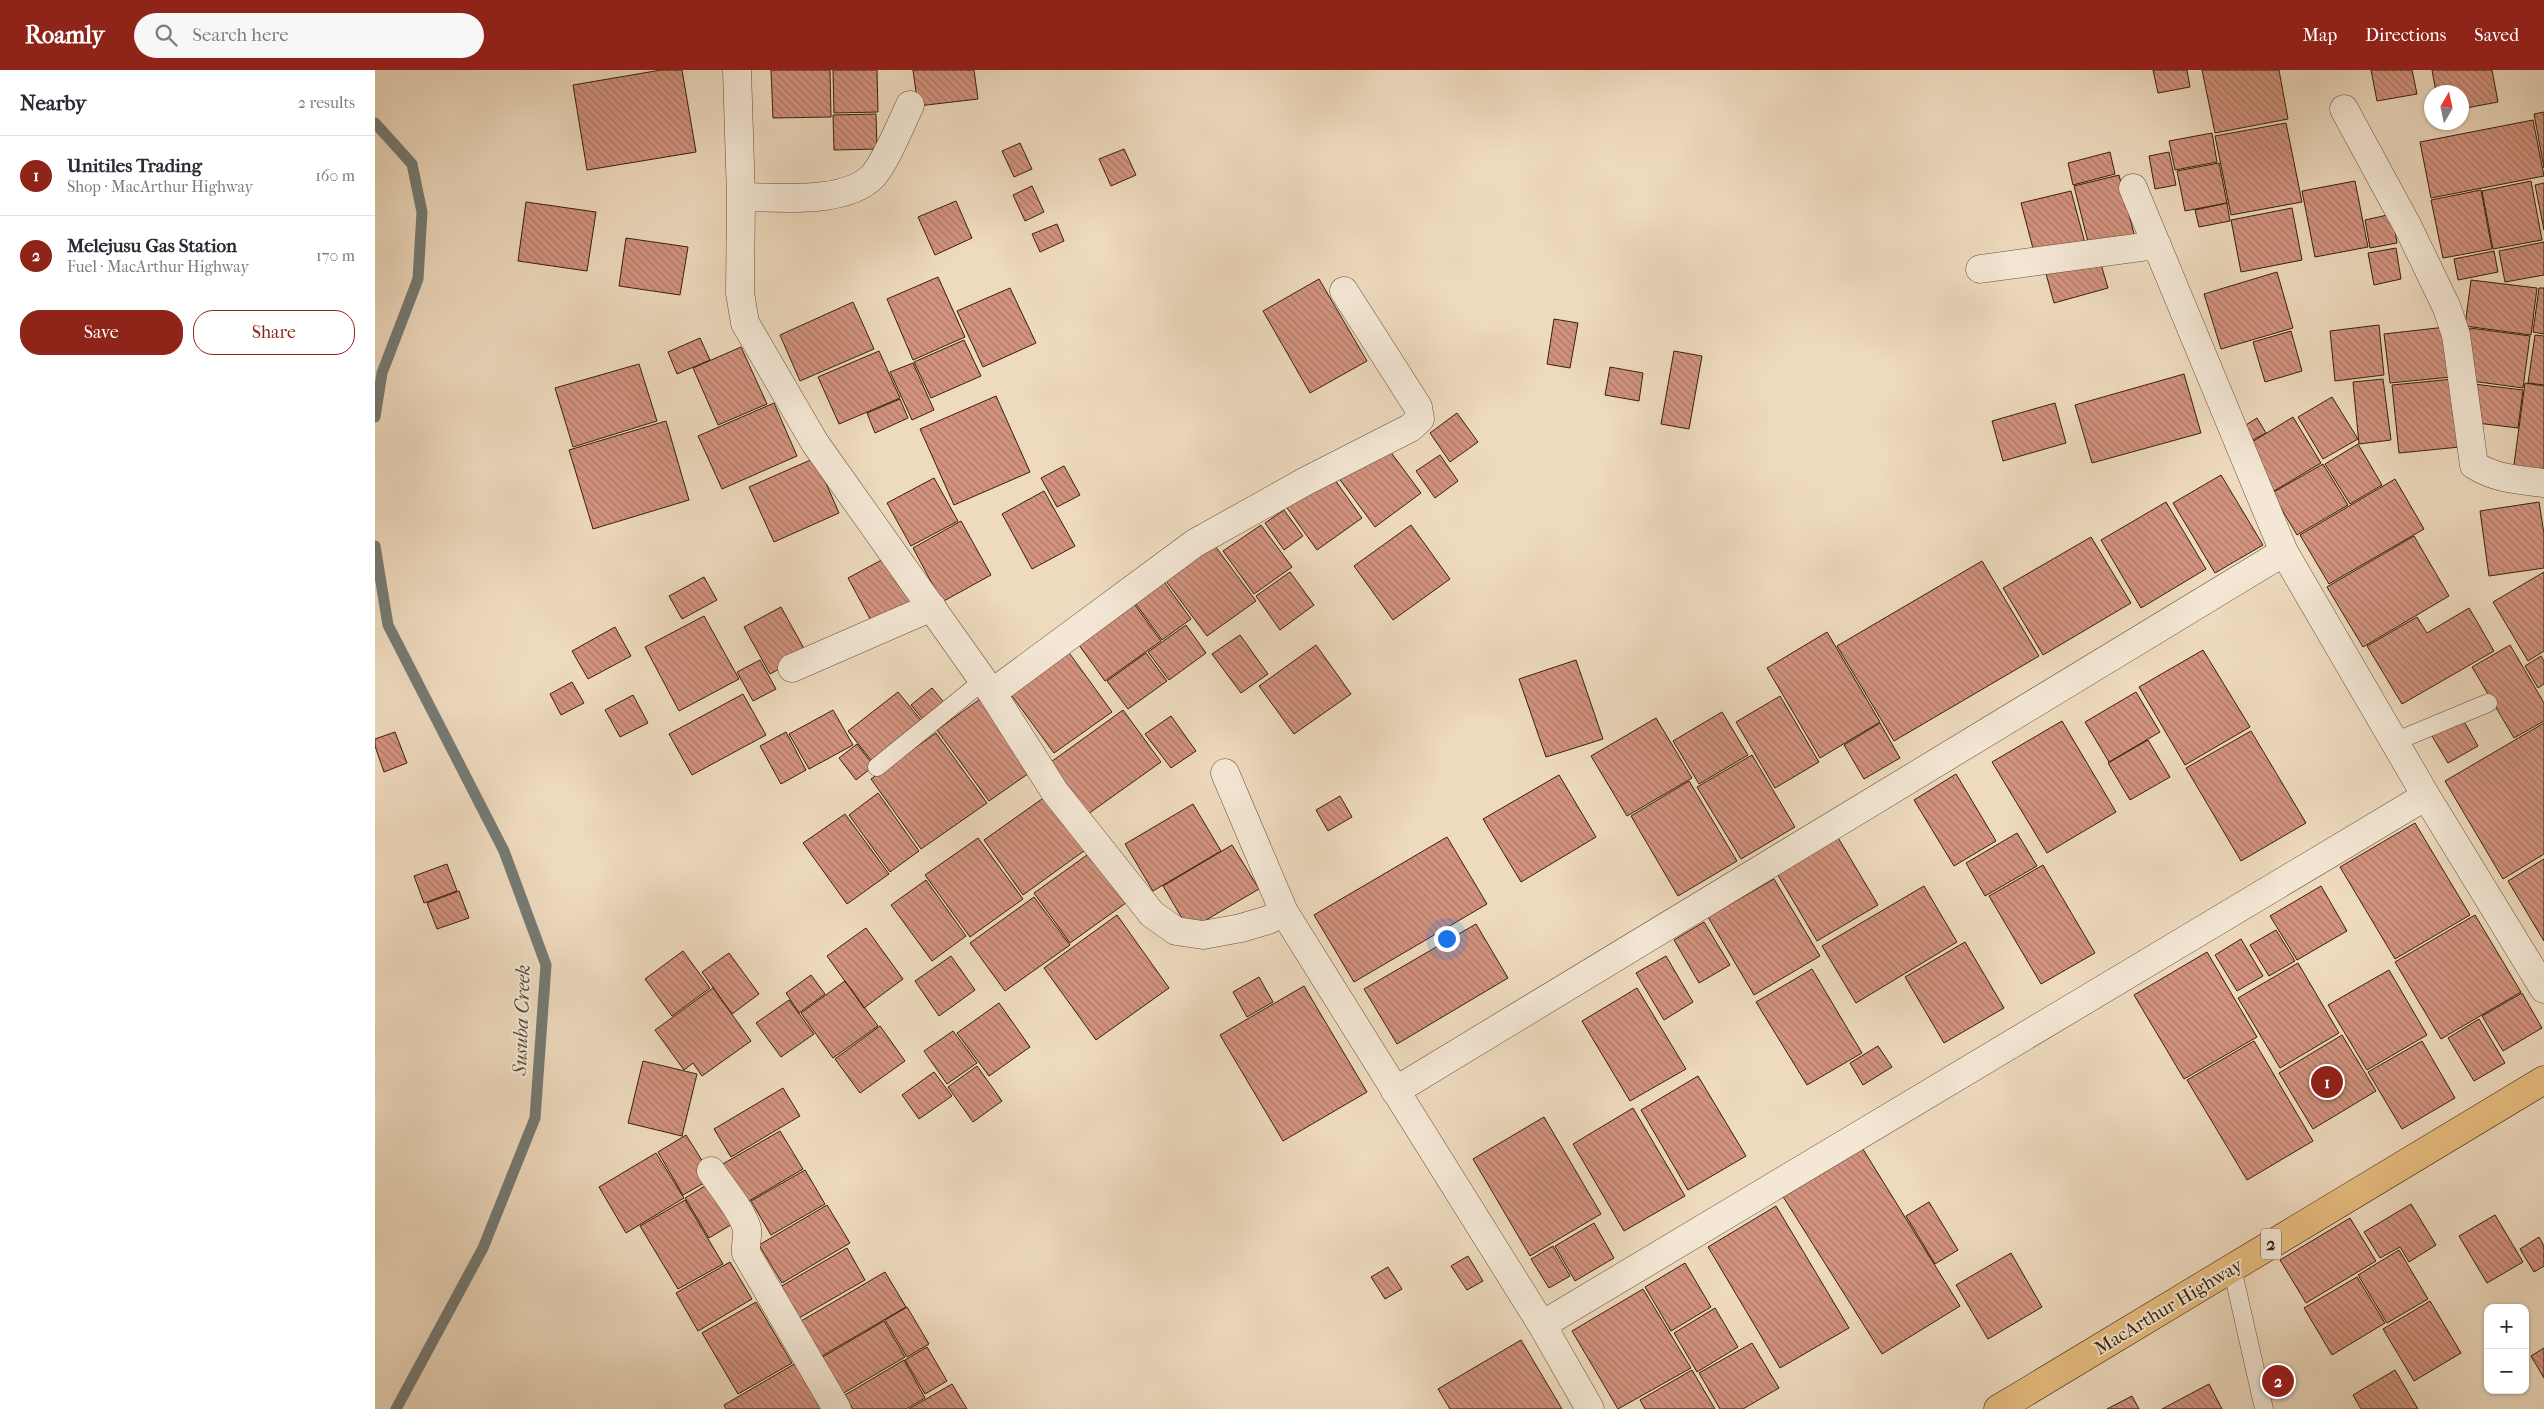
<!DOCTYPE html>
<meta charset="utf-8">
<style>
:root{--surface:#fff;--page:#f7f7f7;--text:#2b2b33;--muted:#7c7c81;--line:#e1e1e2;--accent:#8f2418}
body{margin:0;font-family:"IM FELL French Canon",serif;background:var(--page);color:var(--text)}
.controls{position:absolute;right:15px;bottom:15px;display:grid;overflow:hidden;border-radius:10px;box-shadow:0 1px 4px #0004}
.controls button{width:45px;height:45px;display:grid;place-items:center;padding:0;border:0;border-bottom:1px solid var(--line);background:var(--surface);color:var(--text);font:25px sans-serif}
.compass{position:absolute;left:2049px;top:15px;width:45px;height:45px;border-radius:50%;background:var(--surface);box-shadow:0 1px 4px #0004;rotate:9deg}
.you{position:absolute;left:1071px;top:868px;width:18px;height:18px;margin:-12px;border:4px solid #fff;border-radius:50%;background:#1a73e8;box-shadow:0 0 0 8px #1a73e833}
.badge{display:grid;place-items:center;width:32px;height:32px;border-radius:50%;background:var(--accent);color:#fff;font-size:16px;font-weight:700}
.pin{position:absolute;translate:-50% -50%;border:2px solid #fff;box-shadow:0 1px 5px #0006}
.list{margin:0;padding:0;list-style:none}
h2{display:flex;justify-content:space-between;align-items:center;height:65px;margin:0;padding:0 20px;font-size:21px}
h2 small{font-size:16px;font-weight:400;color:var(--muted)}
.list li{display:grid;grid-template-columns:32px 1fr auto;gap:15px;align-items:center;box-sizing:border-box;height:80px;padding:0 20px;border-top:1px solid var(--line)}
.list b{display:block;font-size:19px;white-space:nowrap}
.list p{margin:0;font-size:16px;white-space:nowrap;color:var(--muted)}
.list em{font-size:16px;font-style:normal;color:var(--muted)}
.actions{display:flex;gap:10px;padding:15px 20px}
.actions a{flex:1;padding:11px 0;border:1px solid var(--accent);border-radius:20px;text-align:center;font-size:18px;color:var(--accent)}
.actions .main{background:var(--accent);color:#fff}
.icon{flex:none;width:28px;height:28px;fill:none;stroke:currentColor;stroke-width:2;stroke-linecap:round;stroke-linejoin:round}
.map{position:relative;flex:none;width:2169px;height:1339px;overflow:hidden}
header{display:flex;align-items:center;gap:30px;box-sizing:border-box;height:70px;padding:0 25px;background:var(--accent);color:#fff}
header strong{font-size:24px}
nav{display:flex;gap:28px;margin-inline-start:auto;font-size:18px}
.search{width:350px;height:45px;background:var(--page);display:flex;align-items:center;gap:12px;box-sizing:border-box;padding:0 18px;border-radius:28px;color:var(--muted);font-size:19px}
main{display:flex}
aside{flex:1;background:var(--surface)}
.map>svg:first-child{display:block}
</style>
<header>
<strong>Roamly</strong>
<div class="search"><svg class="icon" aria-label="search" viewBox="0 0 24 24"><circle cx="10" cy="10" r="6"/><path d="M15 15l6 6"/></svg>Search here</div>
<nav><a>Map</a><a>Directions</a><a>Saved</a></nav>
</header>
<main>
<aside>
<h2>Nearby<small>2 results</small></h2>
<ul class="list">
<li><span class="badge">1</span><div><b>Unitiles Trading</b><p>Shop · MacArthur Highway</p></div><em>160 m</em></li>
<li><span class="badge">2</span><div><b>Melejusu Gas Station</b><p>Fuel · MacArthur Highway</p></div><em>170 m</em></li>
</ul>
<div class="actions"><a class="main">Save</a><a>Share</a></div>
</aside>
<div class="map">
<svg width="2169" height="1339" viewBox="0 0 2169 1339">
<defs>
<pattern id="building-back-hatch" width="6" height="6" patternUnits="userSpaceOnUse" patternTransform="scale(1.25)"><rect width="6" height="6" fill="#d3937f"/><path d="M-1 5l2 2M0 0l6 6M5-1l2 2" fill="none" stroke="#ac7866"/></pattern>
</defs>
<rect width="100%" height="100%" fill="#eedabe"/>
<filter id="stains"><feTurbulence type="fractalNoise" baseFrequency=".004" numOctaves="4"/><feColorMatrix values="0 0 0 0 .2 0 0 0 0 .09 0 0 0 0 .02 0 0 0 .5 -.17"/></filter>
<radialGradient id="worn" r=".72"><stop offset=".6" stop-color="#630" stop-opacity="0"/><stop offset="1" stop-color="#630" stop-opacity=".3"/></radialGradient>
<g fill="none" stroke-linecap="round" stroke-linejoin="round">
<!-- stream -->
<path stroke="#757b75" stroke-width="11" d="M0 53 37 94 47 142 43 209 7 303 0 347
M0 476 13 555 129 781 171 895 160 1048 108 1178 21 1339"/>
</g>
<!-- building -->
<path fill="url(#building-back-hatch)" stroke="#372108" d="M286 0H307L321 82 212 100 198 15Z
M396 0H455L456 47 398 48Z
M458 0H502L503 42 459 43Z
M538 0H599L603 29 543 36Z
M1778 0H1812L1815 17 1783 23Z
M1827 0H1904L1913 49 1840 63Z
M1996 0H2037L2042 24 2002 31Z
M2057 0H2117L2123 32 2086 39V22H2061Z
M2169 42V98L2159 44Z
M501 44 502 79 459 80 458 45Z
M2158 50 2169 106 2056 128 2045 72Z
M1911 53 1927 132 1856 145 1840 66Z
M1837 63 1842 92 1800 100 1794 71Z
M645 73 657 99 639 107 627 81Z
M749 79 761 105 736 116 724 89Z
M1735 82 1740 104 1698 115 1693 93Z
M1794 82 1801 115 1780 119 1774 86Z
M1844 93 1852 133 1810 141 1802 101Z
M1744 105 1760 168 1715 180 1699 116Z
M1980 111 1993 177 1940 187 1927 121Z
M2156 111 2167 170 2118 179 2107 121Z
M2169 113V160L2160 115Z
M657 116 669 142 650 151 638 125Z
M2106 120 2117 179 2068 188 2056 130Z
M1696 121 1710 173 1660 186 1646 133Z
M581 131 597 168 560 185 543 147Z
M151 132 221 142 212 201 143 191Z
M1852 133 1855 151 1824 157 1820 140Z
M1917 138 1927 190 1866 202 1856 150Z
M2017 144 2022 173 1995 178 1990 150Z
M682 154 689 171 665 182 657 164Z
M251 168 313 177 305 225 244 216Z
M2169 172V205L2130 212 2124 181Z
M2021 178 2026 209 1999 215 1993 183Z
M2119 181 2123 202 2083 210 2079 189Z
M1723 184 1733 218 1679 233 1670 200Z
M1902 202 1918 258 1846 279 1829 224Z
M563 207 590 267 538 290 512 229Z
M944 209 992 291 935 323 888 241Z
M2096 210 2162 218 2156 265 2090 256Z
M635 218 661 273 608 297 582 241Z
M2164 218H2169V264L2158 262Z
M478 232 499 279 425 311 405 265Z
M1179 249 1203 253 1195 298 1172 294Z
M2004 255 2009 305 1960 311 1955 261Z
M2071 257 2076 307 2015 313 2009 264Z
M2095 258 2155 266 2148 318 2089 310Z
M1916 261 1927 301 1890 312 1878 272Z
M2160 265 2169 266V315L2153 313Z
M325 268 335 290 302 304 293 282Z
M589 270 606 306 556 328 539 292Z
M366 277 392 334 343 355 318 298Z
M504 281 525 328 464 354 443 307Z
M1299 281 1327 286 1314 359 1286 354Z
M538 293 559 340 537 350 515 302Z
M264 294 282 351 198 377 180 318Z
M1235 297 1268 303 1264 331 1230 325Z
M1809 304 1826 363 1717 393 1700 335Z
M2008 309 2016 370 1984 374 1978 312Z
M2078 309 2085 377 2024 383 2017 315Z
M2150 313 2169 316V406L2138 402Z
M2099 314 2148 320 2143 358 2094 352Z
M621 326 655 402 579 435 545 359Z
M1957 327 1983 369 1948 389 1923 347Z
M525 329 533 348 500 363 492 343Z
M399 333 422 386 347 419 323 366Z
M1680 333 1691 373 1628 391 1617 351Z
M1082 343 1103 372 1075 392 1055 363Z
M1918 347 1946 393 1899 421 1872 375Z
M1882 348 1891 363 1874 372 1866 358Z
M291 351 314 430 218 459 194 380Z
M1009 373 1046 423 1000 457 963 407Z
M1983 374 2007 415 1975 434 1950 394Z
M1065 385 1083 411 1060 428 1041 401Z
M440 388 464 443 399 472 374 417Z
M1948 394 1973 435 1922 465 1897 423Z
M689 396 705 425 682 437 666 408Z
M955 403 987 448 942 480 910 435Z
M1846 405 1888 475 1840 503 1798 433Z
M559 408 583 451 536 476 512 433Z
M2020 409 2049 459 1954 514 1925 465Z
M669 421 700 476 657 499 627 444Z
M1791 432 1831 499 1766 538 1726 470Z
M2164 432 2169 464V498L2114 506 2105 441Z
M909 440 928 466 909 480 890 453Z
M586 451 616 505 567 532 538 478Z
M886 455 917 497 879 524 848 481Z
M1036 455 1075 509 1018 550 979 496Z
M2039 466 2074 526 1988 577 1952 517Z
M1716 467 1756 533 1668 585 1628 518Z
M837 472 881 531 832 566 788 507Z
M514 486 541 536 500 558 473 508Z
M1607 491 1664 586 1519 671 1462 576Z
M915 502 939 535 905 560 881 526Z
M2169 502V581L2153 591 2118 532Z
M329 507 342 530 307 549 294 526Z
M787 509 816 549 787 570 758 530Z
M757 531 786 571 730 611 701 571Z
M406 537 432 584 395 604 369 557Z
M2094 538 2119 581 2027 634 1992 576 2042 547 2052 563Z
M329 546 364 609 304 641 270 577Z
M811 555 831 583 794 610 773 582Z
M240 557 256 586 213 609 197 581Z
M1452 562 1505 652 1445 688 1392 598Z
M865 565 893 604 866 623 837 584Z
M941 575 976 624 919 664 884 616Z
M2135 575 2169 633V651L2139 668 2097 597Z
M692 580 737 642 679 683 634 622Z
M1828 580 1875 657 1810 695 1764 617Z
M771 583 792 611 753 639 732 611Z
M2166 586 2169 591V614L2163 618 2150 596Z
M385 590 401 619 378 631 362 602Z
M1201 590 1228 669 1171 687 1144 609Z
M197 612 209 633 186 645 175 624Z
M557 618 572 636 551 653 536 635Z
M523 622 550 655 500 695 473 661Z
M1761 622 1785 662 1734 692 1710 652Z
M368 624 391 665 317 705 294 664Z
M258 625 273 653 245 667 230 640Z
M1405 626 1444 692 1400 718 1361 652Z
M605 629 657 701 614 731 562 660Z
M458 640 478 675 434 699 414 664Z
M748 640 786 692 713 744 676 692Z
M1347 642 1373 685 1324 714 1298 671Z
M796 646 821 681 796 698 770 664Z
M1281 648 1317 708 1252 746 1216 686Z
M2087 648 2103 676 2073 693 2057 666Z
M1687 651 1741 742 1672 783 1617 692Z
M1505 653 1525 688 1489 709 1469 675Z
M2169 653V784L2128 809 2070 711Z
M1876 661 1931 753 1866 791 1811 698Z
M20 662 32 693 9 702 0 676V669Z
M411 662 431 700 406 714 385 676Z
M561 663 612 733 546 779 496 709Z
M1773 670 1795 707 1755 730 1733 693Z
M482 674 499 696 481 710 464 688Z
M1377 685 1420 757 1366 789 1322 717Z
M1581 704 1621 771 1579 796 1539 730Z
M1184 705 1221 767 1146 812 1108 749Z
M1314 711 1362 791 1303 826 1256 746Z
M503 723 544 781 515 802 474 745Z
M674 724 713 778 648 825 609 770Z
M965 726 977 747 953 761 941 740Z
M818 734 846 781 778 821 750 774Z
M470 744 514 804 472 834 428 773Z
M2040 753 2095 845 2020 889 1965 797Z
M1642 763 1662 796 1610 826 1591 793Z
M1462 766 1503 835 1442 871 1401 802Z
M1072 767 1112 834 979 912 939 845Z
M603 768 648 829 595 867 550 805Z
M857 775 884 819 814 860 788 816Z
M719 780 755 830 695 873 659 823Z
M2169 789V871L2133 811Z
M72 794 82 821 49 833 39 806Z
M1668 795 1720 883 1666 914 1614 826Z
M1399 809 1445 886 1379 925 1333 847Z
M551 810 591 866 557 891 516 835Z
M1549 816 1582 872 1481 933 1447 876Z
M1946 816 1972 861 1922 890 1895 846Z
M84 821 94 848 62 859 52 833Z
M659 827 695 875 630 921 595 873Z
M742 845 794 918 721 970 669 898Z
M2100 845 2146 922 2066 969 2020 892Z
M1329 852 1355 895 1324 913 1299 870Z
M1101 854 1133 908 1022 974 989 919Z
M491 858 528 909 489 938 452 886Z
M1901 860 1920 891 1894 906 1875 875Z
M1866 869 1888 906 1862 921 1840 885Z
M1590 872 1629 938 1569 973 1530 907Z
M308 881 335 918 297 946 270 909Z
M1832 882 1882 967 1809 1009 1759 925Z
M354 883 384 924 357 944 327 902Z
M576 886 600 920 564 946 540 911Z
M1291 886 1318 932 1289 950 1261 903Z
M1923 893 1964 963 1905 998 1863 928Z
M1437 899 1487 983 1432 1015 1381 932Z
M2014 900 2052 965 1992 1000 1953 935Z
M436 905 450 924 424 943 411 923Z
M884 907 898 932 872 947 858 922Z
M470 911 503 956 458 988 426 943Z
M929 916 992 1022 908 1071 845 965Z
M338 918 376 971 327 1006 318 993 309 1000 280 960Z
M1262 918 1311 999 1255 1031 1207 951Z
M2147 923 2167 958 2128 981 2107 946Z
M414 930 439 964 406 987 381 953Z
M624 933 655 977 614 1006 582 963Z
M2104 949 2130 993 2099 1011 2073 968Z
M505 956 530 991 485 1023 460 989Z
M578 961 602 993 572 1014 549 981Z
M1967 965 2001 1021 1938 1059 1904 1003Z
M1879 971 1938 1071 1872 1110 1812 1010Z
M2047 971 2080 1028 2027 1059 1993 1002Z
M1503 976 1517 997 1488 1015 1475 993Z
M268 991 322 1004 307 1066 253 1053Z
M602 996 627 1031 598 1052 573 1017Z
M559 1002 577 1026 544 1049 527 1025Z
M1323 1006 1371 1086 1313 1120 1266 1040Z
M408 1018 425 1046 356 1087 339 1059Z
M1258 1038 1310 1126 1249 1161 1198 1074Z
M1169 1047 1226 1144 1155 1186 1098 1089Z
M405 1061 428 1099 362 1138 339 1099Z
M311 1065 338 1108 308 1125 283 1082Z
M1486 1076 1585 1236 1507 1284 1407 1125Z
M281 1083 309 1128 251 1163 224 1117Z
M430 1100 450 1134 396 1165 376 1131Z
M340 1110 364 1150 334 1168 310 1128Z
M310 1130 348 1194 303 1219 265 1156Z
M1554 1132 1583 1180 1560 1194 1531 1146Z
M2036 1134 2061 1175 2034 1192 2025 1177 2005 1188 1989 1162Z
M452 1135 475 1173 407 1213 384 1175Z
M1401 1136 1474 1258 1405 1298 1333 1177Z
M2120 1145 2148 1192 2112 1213 2084 1166Z
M1975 1148 2001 1191 1931 1233 1905 1190Z
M1219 1153 1239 1188 1200 1211 1180 1176Z
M2164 1167 2169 1176V1196L2159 1202 2145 1179Z
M1178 1176 1195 1206 1174 1218 1156 1189Z
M472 1178 490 1210 424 1248 405 1217Z
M2024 1180 2053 1229 2012 1253 1983 1205Z
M1636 1183 1667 1237 1613 1269 1581 1215Z
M1093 1186 1108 1211 1092 1220 1076 1196Z
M355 1192 377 1229 323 1261 301 1223Z
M1310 1193 1336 1237 1296 1261 1270 1217Z
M1013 1197 1027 1219 1010 1229 996 1207Z
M510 1202 531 1237 447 1286 426 1251Z
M1982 1207 2010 1253 1957 1285 1929 1238Z
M1268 1219 1316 1298 1243 1339 1197 1261Z
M2055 1231 2086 1283 2039 1311 2008 1259Z
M381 1232 417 1293 363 1324 327 1263Z
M532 1237 554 1274 532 1287 510 1250Z
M1340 1238 1363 1277 1322 1302 1299 1263Z
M509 1251 530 1287 467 1324 446 1288Z
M1146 1270 1187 1339H1075L1063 1319Z
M1377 1273 1404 1318 1368 1339H1345L1324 1303Z
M552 1277 572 1311 550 1324 530 1290Z
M2169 1278V1308L2156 1286Z
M529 1290 550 1328 531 1339H478L470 1325Z
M421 1293 448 1339H351L349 1335Z
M1317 1300 1340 1339H1270L1265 1330Z
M2020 1300 2043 1339H1986L1978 1325Z
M577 1314 592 1339H534Z
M1834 1314 1847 1339H1787Z
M1757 1326 1764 1339H1732Z"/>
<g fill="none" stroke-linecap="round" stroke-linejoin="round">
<defs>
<path id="service" d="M2019 672 2113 633
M502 697 608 611
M1857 1198 1889 1339"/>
<path id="minor" d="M362 0 366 127 365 223 370 253 440 373 617 623 680 722 777 844 801 861 828 865 866 858 893 850 909 842 1167 1255 1215 1339
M1969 39 2033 157 2072 238 2081 265 2099 395C2121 409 2144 410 2169 413
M1758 118 1909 482 2051 726 2169 919
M366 127C403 127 470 135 498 106 510 93 527 52 535 35
M1605 199 1782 175
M417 598 557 537
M617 623 820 473 931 411 1035 358 1045 349 1043 337 969 221
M850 703 909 842
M1020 1021 1909 482
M336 1101C346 1116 368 1142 372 1159 373 1167 370 1175 371 1183L462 1339
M1167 1255 2051 726"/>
<path id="trunk" d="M1623 1339 2169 1010"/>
</defs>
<!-- service casing -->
<use href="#service" stroke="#654f36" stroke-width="19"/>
<!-- minor casing -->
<use href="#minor" stroke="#654f36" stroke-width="29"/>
<!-- trunk casing -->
<use href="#trunk" stroke="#372108" stroke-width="29"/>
<!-- service -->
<use href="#service" stroke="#f4e7d5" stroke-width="18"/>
<!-- minor -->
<use href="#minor" stroke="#f4e7d5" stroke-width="28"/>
<!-- trunk -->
<use href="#trunk" stroke="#e7bd7f" stroke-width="28"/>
</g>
<g text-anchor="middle" stroke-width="4" stroke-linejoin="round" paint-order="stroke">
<!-- shield labels -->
<rect fill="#f4e7d5" stroke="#705c46" stroke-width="1" x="1886" y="1158.5" width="20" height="31" rx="4"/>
<g font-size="18" font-weight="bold" fill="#372108">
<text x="1896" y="1180">2</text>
</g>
<!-- street labels -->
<g font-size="19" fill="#372108" stroke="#f4e7d5">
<text transform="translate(1793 1236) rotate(-31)" y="7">MacArthur Highway</text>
</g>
<!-- water labels -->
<g font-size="20" font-style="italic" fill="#564e3e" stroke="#f4e7d5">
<text transform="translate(146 950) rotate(-88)" y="7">Susuba Creek</text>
</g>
</g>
<rect width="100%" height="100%" filter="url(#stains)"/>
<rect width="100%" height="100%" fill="url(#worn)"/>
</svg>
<div class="controls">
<button>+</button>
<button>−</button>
</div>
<svg class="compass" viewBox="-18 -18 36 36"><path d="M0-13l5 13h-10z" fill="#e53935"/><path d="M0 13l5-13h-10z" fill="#7c7c81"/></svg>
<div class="you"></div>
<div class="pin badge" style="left:1952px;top:1012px">1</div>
<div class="pin badge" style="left:1903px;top:1311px">2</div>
</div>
</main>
